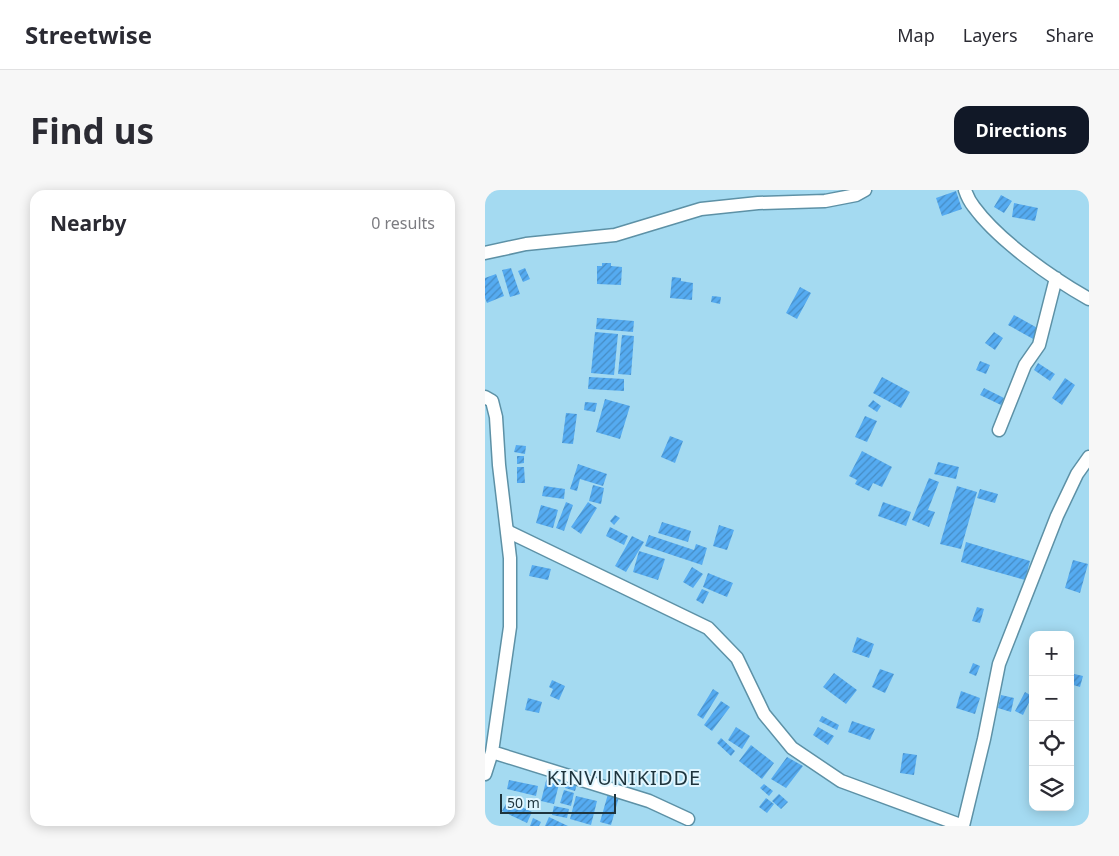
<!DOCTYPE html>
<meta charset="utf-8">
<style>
:root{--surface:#fff;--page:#f7f7f7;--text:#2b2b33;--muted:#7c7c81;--line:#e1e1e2;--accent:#111827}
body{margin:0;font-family:"Noto Sans",sans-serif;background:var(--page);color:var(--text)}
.controls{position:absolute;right:15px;bottom:15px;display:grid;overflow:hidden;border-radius:10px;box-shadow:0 2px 12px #0003}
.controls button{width:45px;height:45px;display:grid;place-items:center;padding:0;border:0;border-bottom:1px solid var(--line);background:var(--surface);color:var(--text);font:25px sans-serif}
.scale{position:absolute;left:15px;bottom:12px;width:116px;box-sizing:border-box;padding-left:5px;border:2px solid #1e343d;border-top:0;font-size:14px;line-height:18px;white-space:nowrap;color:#1e343d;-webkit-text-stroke:4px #e0f6ff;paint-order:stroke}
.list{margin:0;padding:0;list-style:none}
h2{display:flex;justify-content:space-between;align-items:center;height:65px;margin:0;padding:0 20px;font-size:21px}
h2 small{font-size:16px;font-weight:400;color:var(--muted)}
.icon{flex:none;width:28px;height:28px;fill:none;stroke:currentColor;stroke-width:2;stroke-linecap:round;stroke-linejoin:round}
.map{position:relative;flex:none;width:604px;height:636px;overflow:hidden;border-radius:15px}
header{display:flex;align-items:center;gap:30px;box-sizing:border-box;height:70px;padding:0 25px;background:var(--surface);border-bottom:1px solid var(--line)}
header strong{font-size:24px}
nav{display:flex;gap:28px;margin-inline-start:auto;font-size:18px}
.intro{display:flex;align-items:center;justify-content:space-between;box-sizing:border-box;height:120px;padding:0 30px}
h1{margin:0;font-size:35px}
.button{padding:12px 22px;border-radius:15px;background:var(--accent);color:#fff;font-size:18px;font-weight:700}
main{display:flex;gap:30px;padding:0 30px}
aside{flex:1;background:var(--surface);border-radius:15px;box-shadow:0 2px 12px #0003}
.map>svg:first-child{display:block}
</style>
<header>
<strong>Streetwise</strong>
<nav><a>Map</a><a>Layers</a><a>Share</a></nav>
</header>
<div class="intro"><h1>Find us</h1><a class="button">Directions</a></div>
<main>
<aside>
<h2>Nearby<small>0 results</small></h2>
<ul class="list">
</ul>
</aside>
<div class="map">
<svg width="604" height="636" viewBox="0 0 604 636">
<defs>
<pattern id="building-hatch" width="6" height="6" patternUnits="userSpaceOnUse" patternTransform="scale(1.25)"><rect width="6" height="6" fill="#55abf1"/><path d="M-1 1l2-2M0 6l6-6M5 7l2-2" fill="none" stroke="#468cc4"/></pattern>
</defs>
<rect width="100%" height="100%" fill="#a4daf1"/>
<!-- building -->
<path fill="url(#building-hatch)" d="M471 1 477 19 457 26 451 8Z
M516 5 527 11 519 23 509 17Z
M529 13 553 18 550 31 527 27Z
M117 73H126V76L137 77 136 95 112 94V76H117Z
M26 78 35 104 25 107 17 80Z
M40 78 45 89 38 92 33 81Z
M11 84 19 106 2 113 0 108V88Z
M187 87 196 88V91L208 93 207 110 185 108Z
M315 97 326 103 312 129 301 123Z
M227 106 236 107 235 114 226 112Z
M529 125 556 140 550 150 523 135Z
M112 128 149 131 148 142 111 139Z
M110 142 133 144 129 185 106 183Z
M509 142 518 148 510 160 500 153Z
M137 145 149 146 146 185 133 184Z
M495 171 505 175 501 184 491 180Z
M553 173 570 184 565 191 549 180Z
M104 187 139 189V201L103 199Z
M397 187 425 202 416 218 388 203Z
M580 188 590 195 577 215 567 208Z
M499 198 519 208 516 215 495 205Z
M120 209 145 216 135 249 111 242Z
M388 210 396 216 392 222 383 216Z
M100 212 112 213 110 222 99 220Z
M81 223 92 224 88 254 77 253Z
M380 226 392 231 382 252 370 247Z
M185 246 198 251 190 273 176 267Z
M31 255 41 256 40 264 29 262Z
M377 261 407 277 397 297 388 293 384 301 370 294 372 290 364 286Z
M32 266H39V273L32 274Z
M453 272 474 277 471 289 449 284Z
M93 274 122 284 118 296 95 289 92 301 85 299Z
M32 277H39L40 293H32Z
M444 288 454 292 443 320 450 322 444 337 427 330Z
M108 295 119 298 116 314 104 311Z
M59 296 80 299 79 309 57 306Z
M472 296 492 302 476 359 455 354Z
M495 299 513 304 510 313 492 308Z
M81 312 88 315 79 341 71 338Z
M103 312 112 318 96 344 86 337Z
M398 312 426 322 421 336 393 326Z
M56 315 73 320 68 338 51 333Z
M130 325 135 328 129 335 125 331Z
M177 332 206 341 203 352 173 343Z
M234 335 249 340 242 360 228 356Z
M125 337 143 346 139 355 121 346Z
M164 345 209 360 211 354 222 358 217 375 160 356Z
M147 346 159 352 141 382 130 376Z
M481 352 545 371 540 390 476 372Z
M154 361 180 369 173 390 148 382Z
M588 370 603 374 595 403 580 398Z
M47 375 66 379 63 390 44 386Z
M207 377 218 384 208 398 198 392Z
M223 383 248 393 242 407 218 397Z
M217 399 224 402 218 414 211 410Z
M492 417 499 419 495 433 487 431Z
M372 447 389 454 384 468 367 462Z
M488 473 495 476 491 486 484 483Z
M395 479 409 484 400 503 387 497Z
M349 483 372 500 361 514 338 497Z
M585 483 598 486 595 497 585 494Z
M67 490 80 496 74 510 65 506 68 499 64 497Z
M228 499 234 503 218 529 212 525Z
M476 501 495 508 490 524 471 518Z
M540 502 547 506 538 525 530 521Z
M516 505 529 508 526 522 513 518Z
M43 508 57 512 54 523 40 520Z
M236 511 245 517 227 541 219 535Z
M337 526 354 535 352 540 334 531Z
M367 531 390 539 385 550 363 542Z
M251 537 265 546 257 559 243 550Z
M333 537 349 546 343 555 328 545Z
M236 548 250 561 246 566 232 553Z
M266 555 289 573 277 589 254 571Z
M418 563 432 565 429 585 415 583Z
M302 567 318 576 301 598 286 589Z
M62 587 75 590 69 614 56 611Z
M84 587 93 590 90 601 80 598Z
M24 590 53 596 51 606 22 599Z
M279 594 288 601 284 606 275 598Z
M79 600 89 603 86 616 75 613Z
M123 604 134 607 126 635 115 632Z
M294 604 303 612 296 619 287 611Z
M91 606 112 611 106 635 85 629Z
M281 608 289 614 282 623 274 617Z
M23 610 47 622 42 633 17 621Z
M69 616 84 619 82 628 67 625Z
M64 627 83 636H60Z
M48 628 56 632 54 636H45Z"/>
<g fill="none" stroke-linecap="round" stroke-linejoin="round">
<defs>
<path id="street" d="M480 0C482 6 485 12 489 17 514 51 567 88 604 109
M0 63 41 54 130 45 216 19 273 13 340 11 371 5 380 0
M0 207 7 211 11 227 14 275 25 368V437L7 562 0 584
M514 240 540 175 554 155 571 88
M22 339 24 342 223 438 252 468 279 524 307 558 356 591 478 636
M7 562 164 611 203 629
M478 636 499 549 514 474 572 326 592 284 604 267"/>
</defs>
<!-- street casing -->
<use href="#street" stroke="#5d91a6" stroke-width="15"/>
<!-- street -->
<use href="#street" stroke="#fff" stroke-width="12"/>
</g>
<g text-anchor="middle" stroke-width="4" stroke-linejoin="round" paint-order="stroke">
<!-- quarter labels -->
<g font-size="20" letter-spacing="1" fill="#1e343d" stroke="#e0f6ff">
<text x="139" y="595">KINVUNIKIDDE</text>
</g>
</g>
</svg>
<div class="controls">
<button>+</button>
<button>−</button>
<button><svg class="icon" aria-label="locate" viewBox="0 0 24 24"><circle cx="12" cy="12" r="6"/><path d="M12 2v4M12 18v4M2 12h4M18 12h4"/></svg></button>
<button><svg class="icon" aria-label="layers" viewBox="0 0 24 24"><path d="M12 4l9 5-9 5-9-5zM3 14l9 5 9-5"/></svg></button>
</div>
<div class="scale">50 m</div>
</div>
</main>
